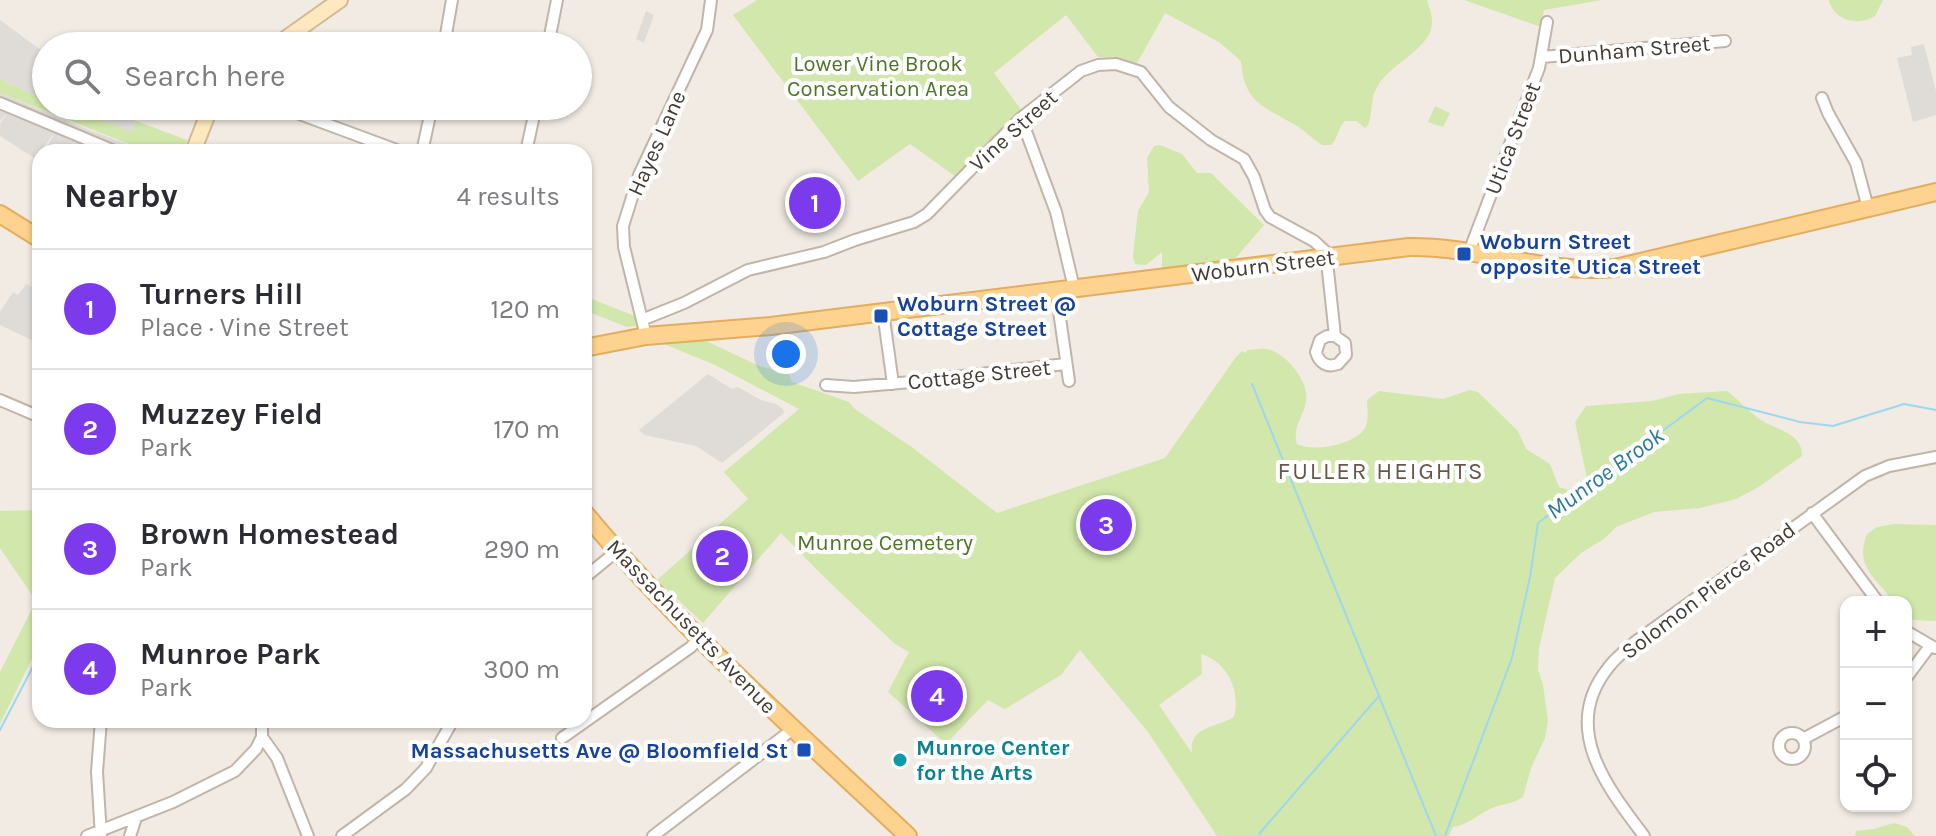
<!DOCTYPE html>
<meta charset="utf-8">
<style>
:root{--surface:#fff;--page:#f2f2f3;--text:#2b2b33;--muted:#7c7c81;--line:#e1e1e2;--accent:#7c3aed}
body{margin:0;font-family:Karla,sans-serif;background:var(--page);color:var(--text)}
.controls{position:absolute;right:24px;bottom:24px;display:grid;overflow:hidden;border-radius:16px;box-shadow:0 2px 6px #0004}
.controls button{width:72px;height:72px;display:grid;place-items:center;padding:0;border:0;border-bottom:2px solid var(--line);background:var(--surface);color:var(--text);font:40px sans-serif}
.you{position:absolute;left:786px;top:354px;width:28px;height:28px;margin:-20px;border:6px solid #fff;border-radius:50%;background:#1a73e8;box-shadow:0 0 0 12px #1a73e833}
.badge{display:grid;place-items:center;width:52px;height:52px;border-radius:50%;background:var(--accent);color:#fff;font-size:26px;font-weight:700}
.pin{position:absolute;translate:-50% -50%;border:4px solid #fff;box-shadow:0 2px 8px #0006}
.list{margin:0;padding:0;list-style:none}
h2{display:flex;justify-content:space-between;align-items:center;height:104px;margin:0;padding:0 32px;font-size:34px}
h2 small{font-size:26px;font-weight:400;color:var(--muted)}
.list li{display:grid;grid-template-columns:52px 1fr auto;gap:24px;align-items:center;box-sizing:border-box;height:120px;padding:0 32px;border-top:2px solid var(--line)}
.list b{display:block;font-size:30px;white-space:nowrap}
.list p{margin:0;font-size:26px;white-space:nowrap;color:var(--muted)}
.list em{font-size:26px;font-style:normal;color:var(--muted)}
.icon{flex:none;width:44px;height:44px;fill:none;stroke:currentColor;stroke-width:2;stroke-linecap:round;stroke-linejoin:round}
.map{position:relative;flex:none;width:1936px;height:836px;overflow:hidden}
.search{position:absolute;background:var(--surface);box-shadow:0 2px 6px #0004;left:32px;top:32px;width:560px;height:88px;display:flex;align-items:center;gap:20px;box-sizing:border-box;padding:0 28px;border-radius:44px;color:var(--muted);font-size:30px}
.panel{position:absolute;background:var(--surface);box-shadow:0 2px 6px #0004;left:32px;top:144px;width:560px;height:584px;border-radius:24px}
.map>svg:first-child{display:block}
</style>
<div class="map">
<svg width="1936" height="836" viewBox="0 0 1936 836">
<rect width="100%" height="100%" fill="#f1ebe3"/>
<!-- green -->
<path fill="#d2e7ab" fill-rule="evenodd" d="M757 0H1427C1429 7 1433 17 1432 24 1430 50 1388 64 1376 89 1370 100 1373 114 1368 125L1365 128 1356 121H1345C1337 129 1339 137 1331 145H1322C1311 138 1303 128 1290 122 1259 105 1244 99 1241 61L1219 42 1165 13 1136 65 1118 57H1098L1066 15 994 73 1022 111 1005 125 955 176 910 144 858 181 733 15Z
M1464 0H1602L1544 10 1541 27Z
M1829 0H1883L1875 16C1858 27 1833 20 1829 0Z
M0 79 46 100V106H62L132 131 136 121 187 140 184 152H149L0 93Z
M1435 106 1450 113 1443 127 1428 122Z
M1160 145 1182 154 1197 173H1211L1264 225 1233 261 1162 271V252L1146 265 1135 264 1133 256 1138 211 1149 192 1147 158 1154 146Z
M584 296 635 316 636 326 627 327 584 310Z
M698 337 759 366 789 374 792 382 849 402 855 409 913 448 997 513 1165 458 1236 357 1242 351 1245 353 1248 350C1253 350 1261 348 1267 349 1286 353 1310 382 1306 402 1303 417 1292 428 1297 444 1313 453 1359 444 1366 426 1369 419 1367 408 1367 400L1379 391 1443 399 1470 390 1478 392 1518 431 1526 449 1550 464 1559 487 1568 490 1587 478 1575 422 1586 406 1652 401 1679 394 1727 391C1739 400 1749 412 1761 420 1776 430 1803 433 1802 456L1757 488 1736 499 1700 508 1654 512 1616 527 1604 539 1581 553 1555 578 1539 648 1538 669 1543 685 1548 721 1545 738 1531 768 1523 797C1513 804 1501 804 1490 809 1477 815 1468 825 1453 827L1449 836H1217L1148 732 1080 650 1061 675 1005 709 988 700 946 744 888 692 909 652 895 644 823 576 781 533 703 623 657 580 748 499 724 472 799 409 715 365 657 341ZM1201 654C1227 662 1241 690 1234 717 1215 728 1188 727 1192 753L1159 705 1202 674Z
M40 510V642L0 724V672L36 601 0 548V511Z
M1894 524 1936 525V621L1914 620 1906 615V602H1894C1876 578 1854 567 1867 534L1877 527Z
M1894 823 1907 827 1915 836H1855L1856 831 1874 829Z"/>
<!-- parking -->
<path fill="#dfdcd8" d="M646 11 654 15 644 43 636 39Z
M0 20 46 54 41 69 46 71V100L0 79Z
M1924 44 1936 91V115L1913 122 1897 58 1912 55 1911 47Z
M0 93 87 129 148 152H101L97 150 95 152H70L76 140 68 152H44L55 132 40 152V162L0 136V124L7 113 0 121Z
M62 106H112L123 110 136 121 132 132Z
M26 284 40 291V344L0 325V312L13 292 18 295Z
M708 374 732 389 738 387 761 400 776 404 783 409 784 413 722 463 696 446 644 435 639 430Z"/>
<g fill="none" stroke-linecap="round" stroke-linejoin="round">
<!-- stream -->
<path stroke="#9dd7f0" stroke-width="2" d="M1252 384 1436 836
M0 730 40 653
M1259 834 1379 696
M1445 836 1512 658 1530 577 1538 523 1707 398 1800 422 1833 426 1904 404 1936 410"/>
<defs>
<path id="street" d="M444 46 452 0
M548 46 557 0
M1542 57 1725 41
M1822 98 1828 113 1856 163 1868 208
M0 103 117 152
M278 106 402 152
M1021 118 1056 212 1074 288
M422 152 432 106
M526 152 536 106
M1469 252 1539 68 1547 22
M1056 290 1069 381
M883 312 893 384
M644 319 684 303 748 270 824 252 855 240 914 222 927 214 1021 118 1081 71 1098 65 1116 64 1141 72 1169 107 1211 140 1244 159 1254 177 1265 210 1270 217 1314 241 1326 252 1335 336H1327L1320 340 1316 352C1319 363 1327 368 1338 364L1346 355 1345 343 1335 336
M646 336 624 247 623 226 639 175 707 30 711 0
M826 385 854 387 911 382 1065 364
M0 400 40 417
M1812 513 1878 602
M584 578 617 551
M1906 631 1935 648
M1906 678 1930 646
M1779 746a13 13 0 1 1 26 0a13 13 0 1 1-26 0Z
M262 737 277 758 308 836
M562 738 691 647 698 638
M1803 739 1846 716
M87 836 173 802 235 771 256 749 262 737V720
M101 836 97 772 101 720
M130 836 136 818
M342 836 406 789 426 768 453 720
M653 836 793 729
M1644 836C1607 787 1560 728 1608 668 1615 658 1626 650 1635 642L1865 476 1889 466 1936 457"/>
<path id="secondary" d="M275 46 340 0
M193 152 211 106"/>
<path id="primary" d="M0 214 40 239
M584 348 646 336 771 326 1409 247C1479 246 1545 275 1615 268L1936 192
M584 512C682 631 797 731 908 836"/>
</defs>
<!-- street casing -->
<use href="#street" stroke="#c0b5a8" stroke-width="14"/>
<!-- secondary casing -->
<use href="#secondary" stroke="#d2ba92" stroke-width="18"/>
<!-- primary casing -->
<use href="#primary" stroke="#e3ad5f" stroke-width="20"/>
<!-- street -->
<use href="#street" stroke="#fff" stroke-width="10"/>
<!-- secondary -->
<use href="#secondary" stroke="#ffe8c0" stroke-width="14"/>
<!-- primary -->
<use href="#primary" stroke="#fed28f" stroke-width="16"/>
</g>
<!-- markers -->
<g fill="#1a4fb4" stroke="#fff" stroke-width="3">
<rect x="1456" y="246" width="16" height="16" rx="4"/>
<rect x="873" y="308" width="16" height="16" rx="4"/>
<rect x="796" y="742" width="16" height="16" rx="4"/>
</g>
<circle fill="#0f9aa8" stroke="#fff" stroke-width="3" cx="900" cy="760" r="8"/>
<g text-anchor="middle" stroke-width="8" stroke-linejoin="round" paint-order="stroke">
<!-- street labels -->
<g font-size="22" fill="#433b33" stroke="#fff">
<text transform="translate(1634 49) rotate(-5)" y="8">Dunham Street</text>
<text transform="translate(1013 130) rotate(-42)" y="8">Vine Street</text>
<text transform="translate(1512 138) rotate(-69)" y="8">Utica Street</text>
<text transform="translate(656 143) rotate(-66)" y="8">Hayes Lane</text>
<text transform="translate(1263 265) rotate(-7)" y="8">Woburn Street</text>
<text transform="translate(979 374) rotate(-6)" y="8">Cottage Street</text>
<text transform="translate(1708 590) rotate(-37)" y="8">Solomon Pierce Road</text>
<text transform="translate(692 626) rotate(46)" y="8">Massachusetts Avenue</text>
</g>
<!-- park labels -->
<g font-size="22" fill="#4d7427" stroke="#fff">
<text x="878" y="71">Lower Vine Brook<tspan x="878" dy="25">Conservation Area</tspan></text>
<text x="885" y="550">Munroe Cemetery</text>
</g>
<!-- transit labels -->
<g font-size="22" font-weight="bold" fill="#164399" stroke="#fff" text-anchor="start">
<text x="1480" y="249">Woburn Street<tspan x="1480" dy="25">opposite Utica Street</tspan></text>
<text x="897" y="311">Woburn Street @<tspan x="897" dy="25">Cottage Street</tspan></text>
<text x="788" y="758" text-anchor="end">Massachusetts Ave @ Bloomfield St</text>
</g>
<!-- culture labels -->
<g font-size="22" font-weight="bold" fill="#0d838f" stroke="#fff" text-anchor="start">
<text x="916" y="755">Munroe Center<tspan x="916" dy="25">for the Arts</tspan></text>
</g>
<!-- neighbourhood labels -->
<g font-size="24" letter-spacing="2" fill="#66584a" stroke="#fff">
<text x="1381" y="479">FULLER HEIGHTS</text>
</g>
<!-- water labels -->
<g font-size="24" font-style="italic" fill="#2a7a9e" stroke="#fff">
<text transform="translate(1605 473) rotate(-36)" y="8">Munroe Brook</text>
</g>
</g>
</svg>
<div class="controls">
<button>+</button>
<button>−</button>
<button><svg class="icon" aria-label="locate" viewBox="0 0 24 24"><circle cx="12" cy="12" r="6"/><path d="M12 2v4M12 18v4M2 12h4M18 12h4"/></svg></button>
</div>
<div class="you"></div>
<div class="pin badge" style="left:815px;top:203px">1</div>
<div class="pin badge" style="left:722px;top:556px">2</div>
<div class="pin badge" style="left:1106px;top:525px">3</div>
<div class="pin badge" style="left:937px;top:696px">4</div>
<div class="search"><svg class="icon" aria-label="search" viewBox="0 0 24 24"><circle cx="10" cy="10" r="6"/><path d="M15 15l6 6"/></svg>Search here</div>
<section class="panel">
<h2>Nearby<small>4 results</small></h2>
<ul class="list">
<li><span class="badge">1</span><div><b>Turners Hill</b><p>Place · Vine Street</p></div><em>120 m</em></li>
<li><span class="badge">2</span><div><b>Muzzey Field</b><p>Park</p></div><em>170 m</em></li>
<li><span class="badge">3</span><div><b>Brown Homestead</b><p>Park</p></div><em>290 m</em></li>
<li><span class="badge">4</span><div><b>Munroe Park</b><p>Park</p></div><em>300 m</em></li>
</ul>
</section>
</div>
